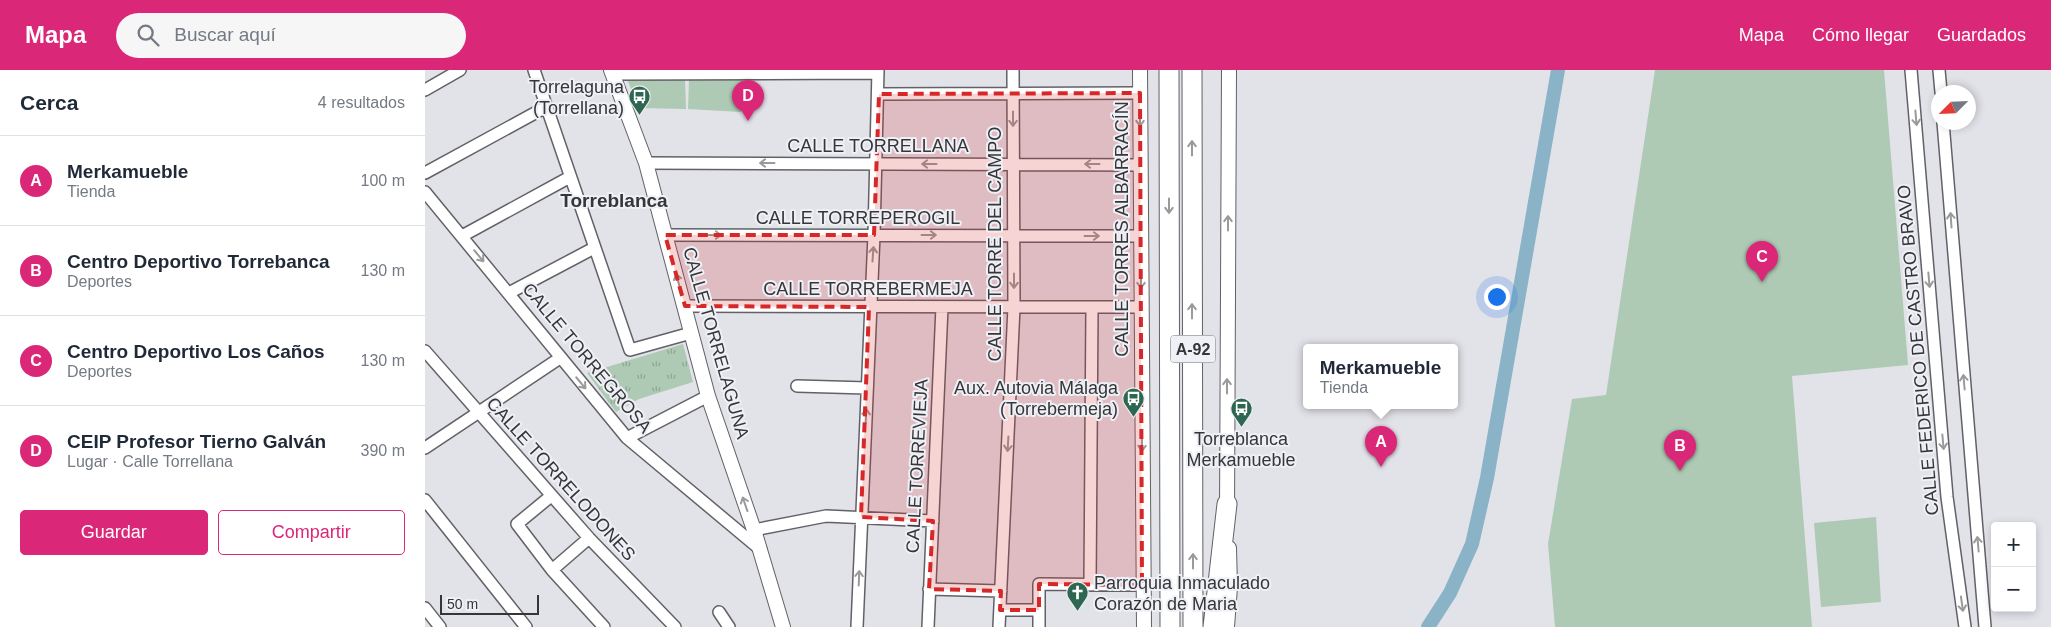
<!DOCTYPE html>
<html lang="es">
<meta charset="utf-8">
<style>
:root{--surface:#fff;--page:#f6f6f7;--text:#1f2937;--muted:#747a83;--line:#e0e1e3;--accent:#db2777}
body{margin:0;font-family:Arial,sans-serif;background:var(--page);color:var(--text)}
.controls{position:absolute;right:15px;bottom:15px;display:grid;overflow:hidden;border-radius:5px;box-shadow:0 2px 8px #0003}
.controls button{width:45px;height:45px;display:grid;place-items:center;padding:0;border:0;border-bottom:1px solid var(--line);background:var(--surface);color:var(--text);font:25px sans-serif}
.compass{position:absolute;left:1506px;top:15px;width:45px;height:45px;border-radius:50%;background:var(--surface);box-shadow:0 2px 8px #0003;rotate:246deg}
.scale{position:absolute;left:15px;bottom:12px;width:99px;box-sizing:border-box;padding-left:5px;border:2px solid #353638;border-top:0;font-size:14px;line-height:18px;white-space:nowrap;color:#353638;-webkit-text-stroke:4px #efeff6;paint-order:stroke}
.you{position:absolute;left:1071px;top:226px;width:18px;height:18px;margin:-12px;border:4px solid #fff;border-radius:50%;background:#1a73e8;box-shadow:0 0 0 8px #1a73e833}
.badge{display:grid;place-items:center;width:32px;height:32px;border-radius:50%;background:var(--accent);color:#fff;font-size:16px;font-weight:700}
.pin{position:absolute;translate:-50% -41px;filter:drop-shadow(0 1px 2px #0008)}
.pin::after{content:'';position:absolute;top:26px;width:18px;height:15px;background:inherit;clip-path:polygon(0 0,100% 0,50% 100%)}
.popup{position:absolute;left:878px;top:274px;width:155px;height:65px;box-sizing:border-box;display:grid;place-content:center;border-radius:5px;background:var(--surface);filter:drop-shadow(0 1px 4px #0005);font-size:16px;white-space:nowrap;color:var(--muted)}
.popup b{font-size:19px;color:var(--text)}
.popup::after{content:'';position:absolute;left:50%;top:100%;margin-left:-10px;border:10px solid transparent;border-top-color:var(--surface)}
.list{margin:0;padding:0;list-style:none}
h2{display:flex;justify-content:space-between;align-items:center;height:65px;margin:0;padding:0 20px;font-size:21px}
h2 small{font-size:16px;font-weight:400;color:var(--muted)}
.list li{display:grid;grid-template-columns:32px 1fr auto;gap:15px;align-items:center;box-sizing:border-box;height:90px;padding:0 20px;border-top:1px solid var(--line)}
.list b{display:block;font-size:19px;white-space:nowrap}
.list p{margin:0;font-size:16px;white-space:nowrap;color:var(--muted)}
.list em{font-size:16px;font-style:normal;color:var(--muted)}
.actions{display:flex;gap:10px;padding:15px 20px}
.actions a{flex:1;padding:11px 0;border:1px solid var(--accent);border-radius:5px;text-align:center;font-size:18px;color:var(--accent)}
.actions .main{background:var(--accent);color:#fff}
.icon{flex:none;width:28px;height:28px;fill:none;stroke:currentColor;stroke-width:2;stroke-linecap:round;stroke-linejoin:round}
.map{position:relative;flex:none;width:1626px;height:557px;overflow:hidden}
header{display:flex;align-items:center;gap:30px;box-sizing:border-box;height:70px;padding:0 25px;background:var(--accent);color:#fff}
header strong{font-size:24px}
nav{display:flex;gap:28px;margin-inline-start:auto;font-size:18px}
.search{width:350px;height:45px;background:var(--page);display:flex;align-items:center;gap:12px;box-sizing:border-box;padding:0 18px;border-radius:28px;color:var(--muted);font-size:19px}
main{display:flex}
aside{flex:1;background:var(--surface)}
.map>svg:first-child{display:block}
</style>
<header>
<strong>Mapa</strong>
<div class="search"><svg class="icon" aria-label="search" viewBox="0 0 24 24"><circle cx="10" cy="10" r="6"/><path d="M15 15l6 6"/></svg>Buscar aquí</div>
<nav><a>Mapa</a><a>Cómo llegar</a><a>Guardados</a></nav>
</header>
<main>
<aside>
<h2>Cerca<small>4 resultados</small></h2>
<ul class="list">
<li><span class="badge">A</span><div><b>Merkamueble</b><p>Tienda</p></div><em>100 m</em></li>
<li><span class="badge">B</span><div><b>Centro Deportivo Torrebanca</b><p>Deportes</p></div><em>130 m</em></li>
<li><span class="badge">C</span><div><b>Centro Deportivo Los Caños</b><p>Deportes</p></div><em>130 m</em></li>
<li><span class="badge">D</span><div><b>CEIP Profesor Tierno Galván</b><p>Lugar · Calle Torrellana</p></div><em>390 m</em></li>
</ul>
<div class="actions"><a class="main">Guardar</a><a>Compartir</a></div>
</aside>
<div class="map">
<svg width="1626" height="557" viewBox="0 0 1626 557">
<defs>
<pattern id="park-tufts" width="24" height="20" patternUnits="userSpaceOnUse" patternTransform="scale(1.25)"><rect width="24" height="20" fill="#aecab4"/><path d="M3 7l-1-3M5 7V3M7 7l1-3M15 17l-1-3M17 17v-4M19 17l1-3" fill="none" stroke="#8ea593"/></pattern>
</defs>
<rect width="100%" height="100%" fill="#e2e2e9"/>
<!-- green -->
<path fill="#aecab4" d="M1230 0H1459L1483 295 1367 306 1387 557H1130L1123 474 1147 329 1181 325Z
M202 9H260L261 39 214 38Z
M264 9H317L316 42 263 39Z
M1451 447 1456 532 1396 537 1389 453Z"/>
<!-- park -->
<path fill="url(#park-tufts)" d="M258 274 268 312 214 329 191 342 162 303Z"/>
<g fill="none" stroke-linecap="round" stroke-linejoin="round">
<!-- canal -->
<path stroke="#8ab3c7" stroke-width="14" d="M1003 557 1025 523 1047 474 1062 408 1133 0"/>
<defs>
<path id="minor" d="M109 0 205 280 266 263
M1486 0 1522 427 1540 557
M1514 0 1516 22
M187 4 453 3
M0 20 35 0
M454 24 715 23
M1518 52 1560 557
M221 93 716 95
M0 103 121 37
M0 122 202 368 336 480
M240 165 715 166
M37 166 145 107
M84 223 169 178
M260 236 716 237
M0 281 164 468 250 557
M372 316 442 318
M202 368 283 326
M0 378 135 288
M126 426 92 454 127 500 179 557
M0 430 101 557
M329 460 401 446 508 451
M127 500 164 468
M665 515 667 237
M504 519 576 521
M0 538 15 557
M575 540H614
M294 542 304 557
M432 557 449 165 453 0
M503 557 517 237
M574 557 589 237 588 0
M614 557V514L717 515"/>
<path id="tertiary" d="M186 0 221 93 283 326 329 460 358 557
M715 0 719 557
M802 444 804 0
M802 557 805 517 804 478"/>
<path id="trunk" d="M744 0 745 557
M767 0 768 557
M788 557 802 434"/>
</defs>
<!-- minor casing -->
<use href="#minor" stroke="#616167" stroke-width="14"/>
<!-- tertiary casing -->
<use href="#tertiary" stroke="#616167" stroke-width="16"/>
<!-- trunk casing -->
<use href="#trunk" stroke="#616167" stroke-width="21"/>
<!-- minor -->
<use href="#minor" stroke="#fff" stroke-width="11"/>
<!-- tertiary -->
<use href="#tertiary" stroke="#fff" stroke-width="14"/>
<!-- trunk -->
<use href="#trunk" stroke="#fff" stroke-width="19"/>
</g>
<!-- one-way arrows -->
<defs><path id="oneway-shaft" d="M-6 0H5M1.5-3L5.5 0L1.5 3" fill="none" stroke-width="1.6" stroke-linecap="round" stroke-linejoin="round" transform="scale(1.25)"/></defs>
<g stroke="#9a9a9c">
<use href="#oneway-shaft" transform="translate(1491 48) rotate(85)"/>
<use href="#oneway-shaft" transform="translate(588 49) rotate(90)"/>
<use href="#oneway-shaft" transform="translate(715 49) rotate(90)"/>
<use href="#oneway-shaft" transform="translate(767 78) rotate(-90)"/>
<use href="#oneway-shaft" transform="translate(342 93) rotate(-180)"/>
<use href="#oneway-shaft" transform="translate(504 94) rotate(-180)"/>
<use href="#oneway-shaft" transform="translate(667 94) rotate(-180)"/>
<use href="#oneway-shaft" transform="translate(744 136) rotate(90)"/>
<use href="#oneway-shaft" transform="translate(1526 150) rotate(-94)"/>
<use href="#oneway-shaft" transform="translate(803 153) rotate(-90)"/>
<use href="#oneway-shaft" transform="translate(289 165)"/>
<use href="#oneway-shaft" transform="translate(504 165)"/>
<use href="#oneway-shaft" transform="translate(667 166)"/>
<use href="#oneway-shaft" transform="translate(448 184) rotate(-86)"/>
<use href="#oneway-shaft" transform="translate(54 186) rotate(50)"/>
<use href="#oneway-shaft" transform="translate(1504 210) rotate(85)"/>
<use href="#oneway-shaft" transform="translate(253 211) rotate(-105)"/>
<use href="#oneway-shaft" transform="translate(589 211) rotate(90)"/>
<use href="#oneway-shaft" transform="translate(716 211) rotate(90)"/>
<use href="#oneway-shaft" transform="translate(767 241) rotate(-90)"/>
<use href="#oneway-shaft" transform="translate(1539 312) rotate(-95)"/>
<use href="#oneway-shaft" transform="translate(156 313) rotate(50)"/>
<use href="#oneway-shaft" transform="translate(802 316) rotate(-90)"/>
<use href="#oneway-shaft" transform="translate(441 346) rotate(-87)"/>
<use href="#oneway-shaft" transform="translate(1518 372) rotate(85)"/>
<use href="#oneway-shaft" transform="translate(583 374) rotate(93)"/>
<use href="#oneway-shaft" transform="translate(717 374) rotate(90)"/>
<use href="#oneway-shaft" transform="translate(320 434) rotate(-109)"/>
<use href="#oneway-shaft" transform="translate(1553 474) rotate(-95)"/>
<use href="#oneway-shaft" transform="translate(768 491) rotate(-90)"/>
<use href="#oneway-shaft" transform="translate(434 508) rotate(-88)"/>
<use href="#oneway-shaft" transform="translate(1537 534) rotate(82)"/>
</g>
<!-- marked area -->
<path fill="#d62828" fill-opacity="0.2" stroke="#d62828" stroke-width="4" stroke-dasharray="10 6" stroke-linejoin="round" d="M715 23 717 515 614 514V540H575L576 521 504 519 508 451 436 447 444 237 260 236 240 165H449L454 24Z"/>
<!-- icons -->
<defs>
<symbol id="bus-pin" viewBox="-11 -11 22 30"><path d="M0 17L-7.5 6A9.5 9.5 0 1 1 7.5 6Z" fill="#2d6751" stroke="#efeff6"/><path d="M-5-6H5V4H4V6H2V4H-2V6H-4V4H-5ZM-3.5-4V0h7V-4ZM-3.5 1.2v1.5H-2V1.2ZM2 1.2v1.5H3.5V1.2Z" fill="#fff"/></symbol>
<symbol id="church-pin" viewBox="-11 -11 22 30"><path d="M0 17L-7.5 6A9.5 9.5 0 1 1 7.5 6Z" fill="#2d6751" stroke="#efeff6"/><path d="M-1.2-6h2.4v3.5h3.3v2.4h-3.3V6h-2.4V-.1h-3.3v-2.4h3.3Z" fill="#fff"/></symbol>
</defs>
<g fill-rule="evenodd">
<use href="#bus-pin" x="202" y="14" width="25" height="34"/>
<use href="#bus-pin" x="696" y="316" width="25" height="34"/>
<use href="#bus-pin" x="804" y="326" width="25" height="34"/>
<use href="#church-pin" x="640" y="510" width="25" height="34"/>
</g>
<g text-anchor="middle" stroke-width="4" stroke-linejoin="round" paint-order="stroke">
<!-- shield labels -->
<rect fill="#efeff6" stroke="#6d6e71" stroke-width="1" x="745.5" y="265.5" width="45" height="27" rx="4"/>
<g font-size="16" font-weight="bold" fill="#353638">
<text x="768" y="285">A-92</text>
</g>
<!-- poi labels -->
<g font-size="18" fill="#353638" stroke="#efeff6" text-anchor="end">
<text x="199" y="23">Torrelaguna<tspan x="199" dy="21">(Torrellana)</tspan></text>
<text x="693" y="324">Aux. Autovia Málaga<tspan x="693" dy="21">(Torrebermeja)</tspan></text>
<text x="816" y="375" text-anchor="middle">Torreblanca<tspan x="816" dy="21">Merkamueble</tspan></text>
<text x="669" y="519" text-anchor="start">Parroquia Inmaculado<tspan x="669" dy="21">Corazón de Maria</tspan></text>
</g>
<!-- street labels -->
<g font-size="18" fill="#353638" stroke="#efeff6">
<text x="453" y="82">CALLE TORRELLANA</text>
<text x="433" y="154">CALLE TORREPEROGIL</text>
<text transform="translate(697 159) rotate(-90)" y="6">CALLE TORRES ALBARRACÍN</text>
<text transform="translate(570 174) rotate(-90)" y="6">CALLE TORRE DEL CAMPO</text>
<text x="443" y="225">CALLE TORREBERMEJA</text>
<text transform="translate(291 273) rotate(74)" y="6">CALLE TORRELAGUNA</text>
<text transform="translate(1493 280) rotate(-95)" y="6">CALLE FEDERICO DE CASTRO BRAVO</text>
<text transform="translate(162 288) rotate(50)" y="6">CALLE TORREGROSA</text>
<text transform="translate(492 396) rotate(-87)" y="6">CALLE TORREVIEJA</text>
<text transform="translate(136 409) rotate(48)" y="6">CALLE TORRELODONES</text>
</g>
<!-- neighbourhood labels -->
<g font-size="19" font-weight="bold" fill="#353638" stroke="#efeff6">
<text x="189" y="137">Torreblanca</text>
</g>
</g>
</svg>
<div class="controls">
<button>+</button>
<button>−</button>
</div>
<svg class="compass" viewBox="-18 -18 36 36"><path d="M0-13l5 13h-10z" fill="#e53935"/><path d="M0 13l5-13h-10z" fill="#747a83"/></svg>
<div class="scale">50 m</div>
<div class="you"></div>
<div class="pin badge" style="left:956px;top:397px">A</div>
<div class="popup"><b>Merkamueble</b>Tienda</div>
<div class="pin badge" style="left:1255px;top:401px">B</div>
<div class="pin badge" style="left:1337px;top:212px">C</div>
<div class="pin badge" style="left:323px;top:51px">D</div>
</div>
</main>
